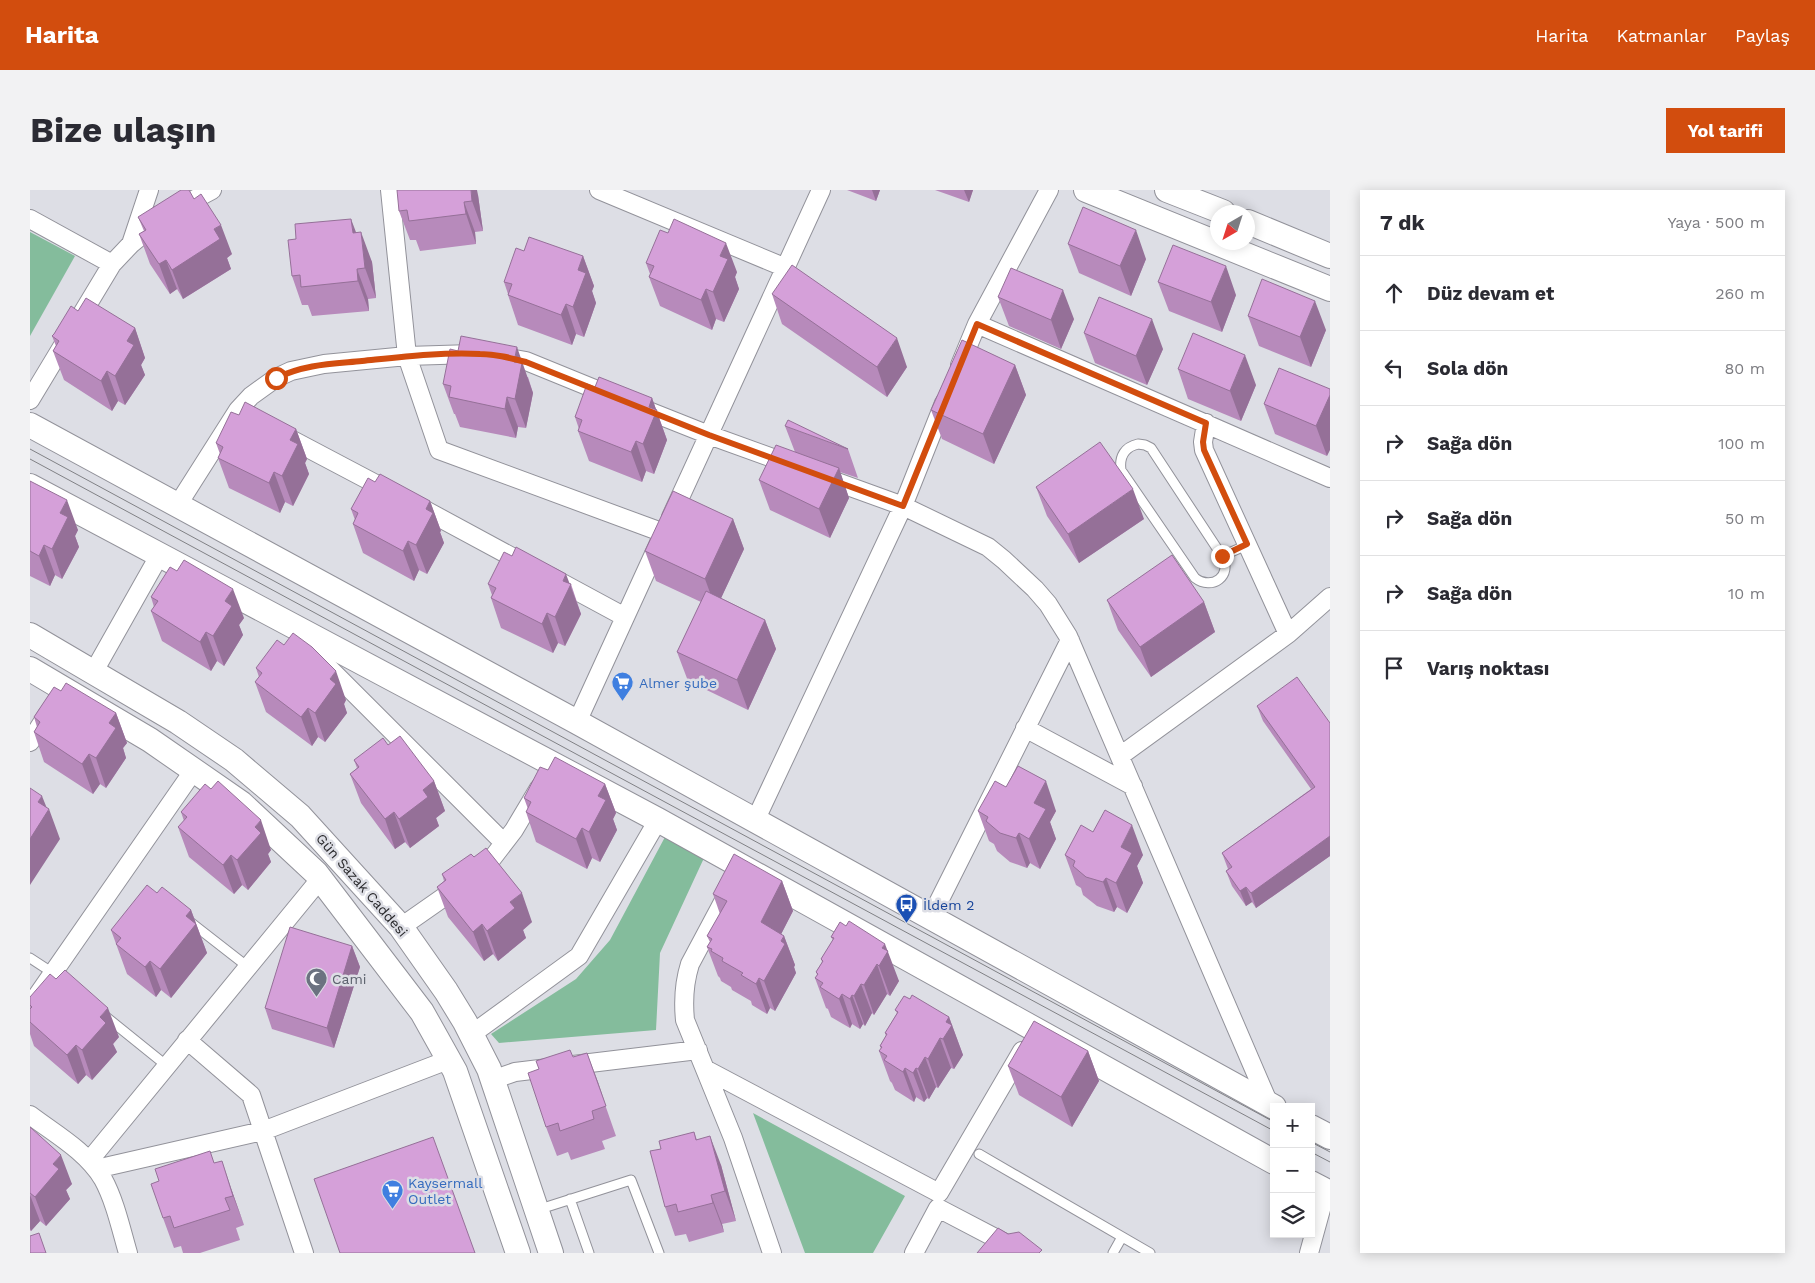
<!DOCTYPE html>
<html lang="tr">
<meta charset="utf-8">
<style>
:root{--surface:#fff;--page:#f2f2f3;--text:#2b2b33;--muted:#7c7c81;--line:#e1e1e2;--accent:#d24d0e}
body{margin:0;font-family:"Work Sans",sans-serif;background:var(--page);color:var(--text)}
.controls{position:absolute;right:15px;bottom:15px;display:grid;overflow:hidden;border-radius:0px;box-shadow:0 2px 12px #0003}
.controls button{width:45px;height:45px;display:grid;place-items:center;padding:0;border:0;border-bottom:1px solid var(--line);background:var(--surface);color:var(--text);font:25px sans-serif}
.compass{position:absolute;left:1180px;top:15px;width:45px;height:45px;border-radius:50%;background:var(--surface);box-shadow:0 2px 12px #0003;rotate:219deg}
.stop{position:absolute;width:15px;height:15px;margin:-11px;border:4px solid #d24d0e;border-radius:50%;background:#fff}
.stop.end{background:#d24d0e;border-color:#fff;box-shadow:0 1px 5px #0008}
.list{margin:0;padding:0;list-style:none}
h2{display:flex;justify-content:space-between;align-items:center;height:65px;margin:0;padding:0 20px;font-size:21px}
h2 small{font-size:16px;font-weight:400;color:var(--muted)}
.list li{display:grid;grid-template-columns:32px 1fr auto;gap:15px;align-items:center;box-sizing:border-box;height:75px;padding:0 20px;border-top:1px solid var(--line)}
.list b{display:block;font-size:19px;white-space:nowrap}
.list em{font-size:16px;font-style:normal;color:var(--muted)}
.icon{flex:none;width:28px;height:28px;fill:none;stroke:currentColor;stroke-width:2;stroke-linecap:round;stroke-linejoin:round}
.map{position:relative;flex:none;width:1300px;height:1063px;overflow:hidden;border-radius:0px}
header{display:flex;align-items:center;gap:30px;box-sizing:border-box;height:70px;padding:0 25px;background:var(--accent);color:#fff}
header strong{font-size:24px}
nav{display:flex;gap:28px;margin-inline-start:auto;font-size:18px}
.intro{display:flex;align-items:center;justify-content:space-between;box-sizing:border-box;height:120px;padding:0 30px}
h1{margin:0;font-size:35px}
.button{padding:12px 22px;border-radius:0px;background:var(--accent);color:#fff;font-size:18px;font-weight:700}
main{display:flex;gap:30px;padding:0 30px}
aside{flex:1;background:var(--surface);border-radius:0px;box-shadow:0 2px 12px #0003}
.map>svg:first-child{display:block}
</style>
<header>
<strong>Harita</strong>
<nav><a>Harita</a><a>Katmanlar</a><a>Paylaş</a></nav>
</header>
<div class="intro"><h1>Bize ulaşın</h1><a class="button">Yol tarifi</a></div>
<main>
<div class="map">
<svg width="1300" height="1063" viewBox="0 0 1300 1063">
<rect width="100%" height="100%" fill="#dddee5"/>
<!-- green -->
<path fill="#84bc9c" d="M0 42 45 66 0 146Z
M635 647 674 668 630 763 626 840 469 853 461 844 546 789 580 750Z
M723 923 875 1006 843 1063H775Z"/>
<g fill="none" stroke-linecap="round" stroke-linejoin="round">
<defs>
<path id="lane" d="M1108 254 1115 255 1121 258 1192 366C1203 386 1182 401 1165 388L1091 280C1089 266 1095 257 1108 254Z
M1192 366 1217 355
M159 731 218 777
M0 768 23 783
M75 826 137 876
M949 964 1120 1063
M540 1009 559 1063
M507 1020 601 990 629 1063
M1083 1063 1092 1047"/>
<path id="street" d="M360 0 377 166 409 260 634 343
M569 0 756 78
M152 16 182 0
M0 29 82 74
M101 54 119 0
M947 134 1300 288
M468 166 496 171 577 204
M930 175 947 134 1019 0
M0 210 82 74 101 54 128 32
M606 216 679 245 762 275
M1176 233 1173 252 1174 260 1258 444
M251 244 359 301
M793 287 873 316 958 357 974 370 1005 399 1018 414 1038 446 1239 914
M384 314 495 374
M147 316 208 220 221 206 246 188 261 181 294 174 377 166 442 164
M641 327 791 0
M521 387 595 427
M292 471 474 653
M63 483 129 366
M547 532 629 353
M995 538 1103 596
M0 552 17 525
M1090 566 1258 444 1300 407
M725 631 873 316 914 213
M700 699 660 774C654 793 653 810 655 830L703 948 742 1063
M901 727 1040 450
M371 737 454 679 484 640 509 598
M0 816 164 580
M442 844 549 766 628 630
M157 850 221 905 274 1063
M675 879 909 1003 992 861
M462 890 485 882 668 860
M0 925C25 944 56 961 73 989 85 1011 91 1039 98 1063
M59 971 291 688
M66 979 233 941 418 870
M884 1063 908 1018 994 1063
M1279 1063 1296 1001"/>
<path id="secondary" d="M1056 0 1300 99
M1137 0 1193 22
M1218 32 1300 66
M0 235 547 532 1244 917
M0 296 628 630 1244 972
M0 445 148 532 204 570 270 626 371 737 416 801 435 832 459 879 521 1063
M0 479 120 550 211 613 286 683 392 822 425 881 488 1063
M1281 937 1300 947
M1281 993 1300 1003"/>
</defs>
<!-- lane casing -->
<use href="#lane" stroke="#92929a" stroke-width="11"/>
<!-- street casing -->
<use href="#street" stroke="#92929a" stroke-width="20"/>
<!-- secondary casing -->
<use href="#secondary" stroke="#92929a" stroke-width="26"/>
<!-- lane -->
<use href="#lane" stroke="#fff" stroke-width="9"/>
<!-- street -->
<use href="#street" stroke="#fff" stroke-width="18"/>
<!-- secondary -->
<use href="#secondary" stroke="#fff" stroke-width="24"/>
<!-- tram -->
<path stroke="#808185" stroke-width="1" d="M0 259 1244 932
M0 269 1244 941
M1281 952 1300 962
M1281 962 1300 972"/>
</g>
<!-- wall -->
<path fill="#b78abb" d="M817 0H850L846 11Z
M905 0H943L939 12Z
M448 5 453 41 445 42 446 54 390 61 386 50H380L369 21Z
M108 27 202 64 197 68 201 79 153 109 147 99 140 104 120 74 109 44 114 41Z
M326 43 342 72 346 108 338 109 339 121 282 126 278 115H272L262 86Z
M1038 54 1116 69 1101 106 1049 83Z
M494 61 553 66 564 96 562 101 566 113 554 147 546 144 542 155 488 135 478 105V104L474 92Z
M616 73 707 82 705 87 709 99 694 132 686 129 682 140 630 116 619 87 620 84Z
M1128 92 1206 105 1192 142 1139 121Z
M742 104 877 177 857 207 752 134Z
M968 107 1044 129 1031 159 979 136Z
M48 121 105 138 115 168 111 175 115 185 95 215 88 211 82 221 34 190 23 161 26 156 22 146Z
M1218 126 1296 140 1281 177 1229 156Z
M1054 143 1133 159 1117 195 1065 173Z
M985 175 996 205 964 274 912 249 901 220Z
M1148 179 1226 195 1211 231 1158 209Z
M498 187 503 203 496 238 488 237 486 248 430 237 425 224H424L413 194Z
M565 197 622 208 637 250 624 284 616 281 612 292 559 271 548 241 549 239 545 227Z
M1300 199 1297 266 1245 244 1234 214Z
M209 225 266 239 277 269 275 273 279 284 263 316 255 312 250 323 199 298 188 268 190 264 186 253Z
M755 236 818 259 828 288 810 282 819 308 800 348 740 320 729 290 765 262Z
M0 291 48 340 45 346 49 357 32 389 25 385 20 396 0 386Z
M345 292 400 311 411 341 410 342 414 353 397 384 389 380 384 391 333 363 323 334 325 330 321 319Z
M1006 297 1114 329 1049 373 1017 326Z
M703 329 714 359 691 408 735 430 746 459 718 520 658 491 647 462 671 412 626 391 615 361Z
M458 394H541L551 424 535 456 528 453 523 463 471 438 461 408 462 405Z
M121 407 214 428 209 435 213 445 194 476 187 471 181 481 132 451 121 421 124 417Z
M1077 410 1174 412 1185 442 1121 487 1088 440Z
M226 478 316 510 314 514 317 523 295 552 288 547 282 556 236 522 225 492 229 487Z
M31 501 86 523 97 553 93 558 96 568 76 598 70 594 63 604 14 572 4 542 7 537 4 527Z
M1227 516 1300 533V666L1226 718 1222 712 1216 716 1202 696 1196 681 1198 679 1192 663 1281 599 1233 531Z
M358 555 404 591 415 621 406 628 409 636 380 658 375 652 365 659 331 613 320 584 327 578 324 570Z
M518 580 575 594 586 623 583 629 587 640 570 672 562 668 557 679 506 652 496 622 498 619 494 608Z
M976 597 1026 621 1020 632 1026 649 1010 679 1000 673 997 678 980 672 967 661 964 654 959 651 948 621Z
M151 622 241 660 238 664 241 672 218 700 212 695 204 704 159 667 148 637 154 631Z
M1063 642 1113 665 1107 676 1113 693 1097 723 1087 717 1084 722 1067 716 1053 705 1051 698 1046 695 1035 665Z
M412 684 502 732 493 740 496 748 468 771 463 764 454 771 418 727 407 697 414 691Z
M752 691 763 721 751 744 754 746 765 775 764 777 766 783 745 821 740 818 737 824 722 815 721 811 702 800 701 797 691 791 690 788 688 786 677 757 680 752 677 746 690 724 683 704Z
M127 703 161 720 177 763 141 808 131 800 126 807 97 784 81 740Z
M810 732 869 791 860 806 857 804 844 825 842 823 835 836 833 834 830 839 822 834 820 838 801 827 798 819 796 818 785 788 787 785 786 782 792 772 791 769 803 750 801 747Z
M322 756 330 777 304 858 242 839 235 818Z
M0 807 89 847 83 854 87 862 62 890 56 885 48 894 4 856 0 844Z
M880 809 919 827 933 865 924 879 921 878 908 898 906 897 899 909 897 908 894 912 886 907 884 912 865 900 862 893 860 891 849 861 851 859 850 856 856 846 855 843 867 823 865 820Z
M1058 861 1069 891 1042 937 989 905 978 876Z
M557 863 586 946 572 951 575 959 541 970 538 962 527 966 516 937 543 867Z
M0 937 42 994 36 1000 40 1009 16 1036 10 1031 1 1041 0 1040Z
M664 942 667 950 691 975 706 1031 692 1034 694 1042 659 1052 656 1044 645 1046 635 1017 631 959Z
M184 973 202 1001 214 1035 206 1038 210 1050 170 1063H153L151 1056 144 1058 133 1028Z"/>
<!-- shaded-wall -->
<path fill="#957098" d="M441 0H447L448 5 453 41 442 11Z
M842 0H850L846 11Z
M934 0H943L939 12Z
M434 12 445 42 446 54 436 24Z
M321 29 332 58 323 43Z
M191 35 202 64 197 68 201 79 153 109 142 80 184 39Z
M1106 40 1116 69 1101 106 1090 76Z
M331 42 342 72 346 108 335 78Z
M696 53 707 82 705 87 709 99 694 132 683 102 690 66Z
M553 66 564 96 562 101 566 113 554 147 543 117 548 80Z
M136 70 147 99 140 104 129 74Z
M1196 76 1206 105 1192 142 1181 112Z
M327 79 338 109 339 121 328 91Z
M676 99 686 129 682 140 671 110Z
M1033 100 1044 129 1031 159 1021 130Z
M1285 111 1296 140 1281 177 1270 147Z
M536 114 546 144 542 155 531 125Z
M1122 129 1133 159 1117 195 1106 166Z
M105 138 115 168 111 175 115 185 95 215 85 186 97 151Z
M867 148 877 177 857 207 847 177Z
M487 157 503 203 496 238 485 209 484 172Z
M1215 165 1226 195 1211 231 1200 201Z
M985 175 996 205 964 274 953 244Z
M77 181 88 211 82 221 71 191Z
M1300 205V260L1297 266 1286 236Z
M477 207 488 237 486 248 475 219Z
M622 208 637 250 624 284 613 254 619 217Z
M266 239 277 269 275 273 279 284 263 316 252 286 260 250Z
M606 251 616 281 612 292 601 262Z
M809 278 819 308 800 348 789 319Z
M244 282 255 312 250 323 239 293Z
M1103 299 1114 329 1049 373 1038 344Z
M37 310 48 340 45 346 49 357 32 389 22 359 30 323Z
M400 311 411 341 410 342 414 353 397 384 386 355 396 319Z
M703 329 714 359 686 419 675 389Z
M378 351 389 380 384 391 373 361Z
M14 355 25 385 20 396 9 366Z
M536 384 551 424 535 456 525 427 533 391Z
M203 399 214 428 209 435 213 445 194 476 183 446 195 411Z
M1174 412 1185 442 1121 487 1110 457Z
M517 423 528 453 523 463 512 434Z
M735 430 746 459 718 520 707 490Z
M176 442 187 471 181 481 170 452Z
M306 481 316 510 314 514 317 523 295 552 285 523 300 489Z
M278 518 288 547 282 556 271 527Z
M86 523 97 553 93 558 96 568 76 598 66 568 79 533Z
M59 564 70 594 63 604 52 574Z
M404 591 415 621 406 628 409 636 380 658 369 629 393 600Z
M1016 591 1026 621 1020 632 1026 649 1010 679 999 649 1004 613Z
M575 594 586 623 583 629 587 640 570 672 559 642 568 606Z
M12 606 18 621 19 619 30 649 0 695V649L8 612Z
M364 622 375 652 365 659 355 629Z
M231 630 241 660 238 664 241 672 218 700 207 670 225 637Z
M1102 635 1113 665 1107 676 1113 693 1097 723 1086 693 1091 657Z
M552 638 562 668 557 679 546 649Z
M989 643 1000 673 997 678 986 648Z
M1300 646V666L1226 718 1221 703Z
M201 665 212 695 204 704 193 675Z
M1076 688 1087 717 1084 722 1073 692Z
M752 691 763 721 742 762 731 732Z
M1216 697 1222 712 1216 716 1210 701Z
M492 703 502 732 493 740 496 748 468 771 457 741 480 712Z
M161 720 177 763 141 808 130 779 156 726Z
M452 734 463 764 454 771 443 742Z
M754 746 765 775 764 777 766 783 745 821 734 791Z
M855 754 869 791 860 806 849 776 852 758Z
M322 756 330 777 304 858 297 838Z
M120 771 131 800 126 807 115 777Z
M847 774 857 804 844 825 834 795Z
M729 788 740 818 737 824 726 794Z
M831 794 842 823 835 836 824 806Z
M812 804 822 834 820 838 809 809Z
M822 805 833 834 830 839 820 809Z
M78 818 89 847 83 854 87 862 62 890 52 860 70 827Z
M919 827 933 865 924 879 913 849 916 832Z
M910 848 921 878 908 898 898 869Z
M46 855 56 885 48 894 37 865Z
M1058 861 1069 891 1042 937 1031 907Z
M557 863 568 892 586 946 576 916Z
M895 867 906 897 899 909 888 879Z
M875 878 886 907 884 912 873 882Z
M886 878 897 908 894 912 883 883Z
M680 946 691 975 706 1031 695 1001Z
M31 965 42 994 36 1000 40 1009 16 1036 5 1007 23 974Z
M192 971 202 1001 214 1035 203 1006Z
M0 1005 10 1031 1 1041 0 1038Z
M681 1005 692 1034 694 1042 683 1013Z"/>
<!-- building -->
<path fill="#d5a0d9" stroke="#957098" d="M151 0H159L164 9 171 4 191 35 184 39 190 49 142 80 136 70 129 74 109 44 116 40 108 27Z
M367 0H441L442 11 434 12 436 24 379 31 377 20 369 21Z
M1053 17 1106 40 1090 76 1038 54Z
M321 29 323 43 331 42 335 78 327 79 328 91 271 97 270 85 262 86 258 50 266 49 265 34Z
M644 29 696 53 690 66 698 69 683 102 676 99 671 110 619 87 624 76 616 73 630 40 638 43Z
M499 47 553 66 548 80 556 83 543 117 536 114 531 125 478 105 482 94 474 92 486 58 494 61Z
M1143 55 1196 76 1181 112 1128 92Z
M762 75 867 148 847 177 742 104Z
M981 78 1033 100 1021 130 968 107Z
M1232 89 1285 111 1270 147 1218 126Z
M1069 107 1122 129 1106 166 1054 143Z
M56 108 105 138 97 151 104 155 85 186 77 181 71 191 23 161 29 151 22 146 24 144 41 116 48 121Z
M1163 143 1215 165 1200 201 1148 179Z
M431 146 487 157 484 172 492 173 485 209 477 207 475 219 419 207 421 196 413 194 420 159 428 161Z
M932 150 985 175 953 244 901 220Z
M1249 178 1300 199V205L1286 236 1234 214Z
M569 187 622 208 619 217 627 220 613 254 606 251 601 262 548 241 552 230 545 227 557 194 565 197Z
M215 212 266 239 260 250 268 254 252 286 244 282 239 293 188 268 193 257 186 253 201 222 209 225Z
M758 230 818 259 755 236Z
M1070 252 1103 299 1038 344 1006 297Z
M746 255 809 278 789 319 729 290Z
M350 284 400 311 396 319 403 323 386 355 378 351 373 361 323 334 328 323 321 319 338 288 345 292Z
M0 291 37 310 30 323 38 327 22 359 14 355 9 366 0 361Z
M643 301 703 329 675 389 615 361Z
M486 357 536 384 533 391 541 394 525 427 517 423 512 434 461 408 466 398 458 394 474 362 482 366Z
M1142 365 1174 412 1110 457 1077 410Z
M154 370 203 399 195 411 202 416 183 446 176 442 170 452 121 421 128 411 121 407 140 377 147 381Z
M676 401 735 430 707 490 647 462Z
M263 443 282 457 306 481 300 489 306 494 285 523 278 518 271 527 225 492 232 483 226 478 247 450 254 455Z
M1267 487 1300 533V646L1221 703 1216 697 1210 701 1196 681 1202 677 1192 663 1285 597 1227 516Z
M36 493 86 523 79 533 86 538 66 568 59 564 52 574 4 542 10 532 4 527 24 497 31 501Z
M370 546 404 591 393 600 398 607 369 629 364 622 355 629 320 584 329 577 324 570 353 548 358 555Z
M525 567 575 594 568 606 576 610 559 642 552 638 546 649 496 622 501 612 494 608 510 577 518 580Z
M988 576 1016 591 1004 613 1016 619 999 649 989 643 986 648 970 643 956 631 958 627 948 621 965 591 976 597Z
M188 591 231 630 225 637 231 643 207 670 201 665 193 675 148 637 157 627 151 622 175 594 181 599Z
M0 598 12 606 8 612 19 619 0 649Z
M1075 620 1102 635 1091 657 1102 663 1086 693 1076 688 1073 692 1056 687 1043 676 1045 671 1035 665 1051 635 1063 642Z
M456 658 492 703 480 712 485 718 457 741 452 734 443 742 407 697 416 690 412 684 441 664 444 667Z
M704 664 752 691 731 732 754 746 751 751 755 754 734 791 729 788 726 794 711 785 713 783 692 771 693 768 681 761 682 759 677 757 682 749 677 746 697 711 683 704Z
M117 695 127 703 132 697 146 708 161 720 156 726 166 734 130 779 120 771 115 777 86 754 91 748 81 740Z
M819 731 855 754 852 758 858 761 849 776 847 774 834 795 831 794 824 806 822 805 820 809 812 804 809 809 790 797 793 793 785 788 788 784 786 782 793 771 791 769 804 748 801 747 810 732 816 736Z
M260 737 322 756 297 838 235 818Z
M35 780 78 818 70 827 76 833 52 860 46 855 37 865 0 832V819L2 817 0 815V807L20 784 26 789Z
M882 805 919 827 916 832 922 835 913 849 910 848 898 869 895 867 888 879 886 878 883 883 875 878 873 882 854 870 857 866 849 861 852 857 850 856 857 844 855 843 868 822 865 820 874 806 880 809Z
M1004 831 1058 861 1031 907 978 876Z
M540 860 543 867 557 863 576 916 562 921 564 929 530 941 528 933 516 937 498 883 509 879 506 871Z
M0 937 31 965 23 974 29 979 5 1007 0 1003Z
M664 942 666 950 680 946 695 1001 681 1005 683 1013 648 1022 646 1014 635 1017 620 961 631 959 629 951Z
M403 947 445 1063H310L284 989Z
M180 961 184 973 192 971 203 1006 195 1008 200 1020 144 1038 140 1026 133 1028 121 994 129 991 125 979Z
M968 1038 978 1044 989 1042 1012 1060 1009 1063H947Z
M9 1043 16 1063H0V1046Z"/>
<g fill="none" stroke-linecap="round" stroke-linejoin="round">
<!-- route -->
<path stroke="#d24d0e" stroke-width="6" d="M246 188C276 174 301 174 332 171 371 167 411 162 450 164 466 164 481 168 496 172L679 245 873 316 947 134 1176 233 1173 252 1174 260 1217 354 1192 366"/>
</g>
<!-- icons -->
<defs>
<symbol id="supermarket-pin" viewBox="-11 -11 22 30"><path d="M0 17L-7.5 6A9.5 9.5 0 1 1 7.5 6Z" fill="#3f7fe0" stroke="#dddee5"/><path d="M-6-5.5h2.5l.6 2H6L4.5 2H-2.5L-4.4-4H-6ZM-1.5 3.2a1.3 1.3 0 1 0 .1 0ZM3 3.2a1.3 1.3 0 1 0 .1 0Z" fill="#fff"/></symbol>
<symbol id="bus-pin" viewBox="-11 -11 22 30"><path d="M0 17L-7.5 6A9.5 9.5 0 1 1 7.5 6Z" fill="#1a4fb4" stroke="#dddee5"/><path d="M-5-6H5V4H4V6H2V4H-2V6H-4V4H-5ZM-3.5-4V0h7V-4ZM-3.5 1.2v1.5H-2V1.2ZM2 1.2v1.5H3.5V1.2Z" fill="#fff"/></symbol>
<symbol id="mosque-pin" viewBox="-11 -11 22 30"><path d="M0 17L-7.5 6A9.5 9.5 0 1 1 7.5 6Z" fill="#6b7280" stroke="#dddee5"/><path d="M3.5-4.9A6 6 0 1 0 3.5 4.9A5 5 0 1 1 3.5-4.9Z" fill="#fff"/></symbol>
</defs>
<g fill-rule="evenodd">
<use href="#supermarket-pin" x="580" y="480" width="25" height="34"/>
<use href="#bus-pin" x="864" y="702" width="25" height="34"/>
<use href="#mosque-pin" x="274" y="776" width="25" height="34"/>
<use href="#supermarket-pin" x="350" y="988" width="25" height="34"/>
</g>
<g text-anchor="middle" stroke-width="5" stroke-linejoin="round" paint-order="stroke">
<!-- shop labels -->
<g font-size="14" fill="#366cbe" stroke="#dddee5" text-anchor="start">
<text x="609" y="498">Almer şube</text>
<text x="378" y="998">Kaysermall<tspan x="378" dy="16">Outlet</tspan></text>
</g>
<!-- street labels -->
<g font-size="14" fill="#29292c" stroke="#dddee5">
<text transform="translate(332 695) rotate(49)" y="5">Gün Sazak Caddesi</text>
</g>
<!-- transit labels -->
<g font-size="14" fill="#164399" stroke="#dddee5" text-anchor="start">
<text x="893" y="720">İldem 2</text>
</g>
<!-- worship labels -->
<g font-size="14" fill="#5b616d" stroke="#dddee5" text-anchor="start">
<text x="302" y="794">Cami</text>
</g>
</g>
</svg>
<div class="controls">
<button>+</button>
<button>−</button>
<button><svg class="icon" aria-label="layers" viewBox="0 0 24 24"><path d="M12 4l9 5-9 5-9-5zM3 14l9 5 9-5"/></svg></button>
</div>
<svg class="compass" viewBox="-18 -18 36 36"><path d="M0-13l5 13h-10z" fill="#e53935"/><path d="M0 13l5-13h-10z" fill="#7c7c81"/></svg>
<div class="stop" style="left:246px;top:188px"></div>
<div class="stop end" style="left:1192px;top:366px"></div>
</div>
<aside>
<h2>7 dk<small>Yaya · 500 m</small></h2>
<ul class="list">
<li><svg class="icon" aria-label="ahead" viewBox="0 0 24 24"><path d="M12 20V5M6 11l6-6 6 6"/></svg><div><b>Düz devam et</b></div><em>260 m</em></li>
<li><svg class="icon" aria-label="left" viewBox="0 0 24 24"><path d="M17 20v-9H6M10 6l-5 5 5 5"/></svg><div><b>Sola dön</b></div><em>80 m</em></li>
<li><svg class="icon" aria-label="right" viewBox="0 0 24 24"><path d="M7 20v-9h11M14 6l5 5-5 5"/></svg><div><b>Sağa dön</b></div><em>100 m</em></li>
<li><svg class="icon" aria-label="right" viewBox="0 0 24 24"><path d="M7 20v-9h11M14 6l5 5-5 5"/></svg><div><b>Sağa dön</b></div><em>50 m</em></li>
<li><svg class="icon" aria-label="right" viewBox="0 0 24 24"><path d="M7 20v-9h11M14 6l5 5-5 5"/></svg><div><b>Sağa dön</b></div><em>10 m</em></li>
<li><svg class="icon" aria-label="arrive" viewBox="0 0 24 24"><path d="M6 21V4h12l-3 4 3 4H6"/></svg><div><b>Varış noktası</b></div></li>
</ul>
</aside>
</main>
